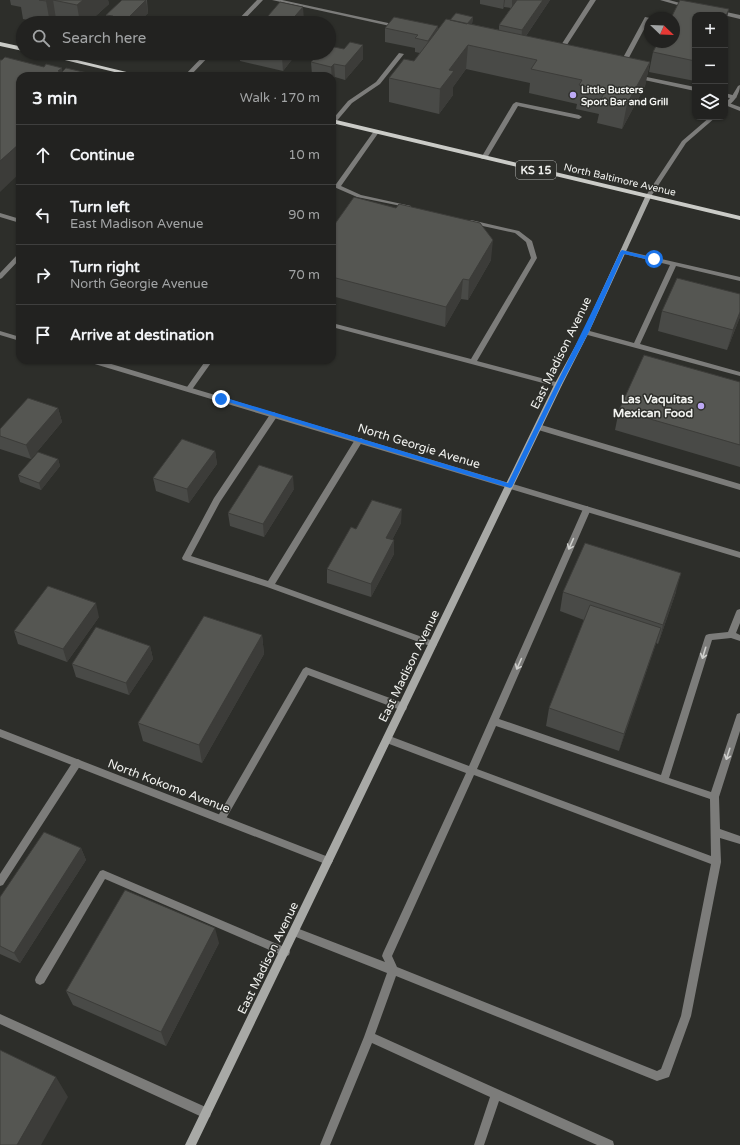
<!DOCTYPE html>
<meta charset="utf-8">
<style>
:root{--surface:#222220;--page:#2a2a29;--text:#f1f3f6;--muted:#a2a4a5;--line:#3f3f3e}
body{margin:0;font-family:"Varela Round",sans-serif;background:var(--page);color:var(--text)}
.controls{position:absolute;right:12px;top:12px;display:grid;overflow:hidden;border-radius:8px;box-shadow:0 1px 3px #0004}
.controls button{width:36px;height:36px;display:grid;place-items:center;padding:0;border:0;border-bottom:1px solid var(--line);background:var(--surface);color:var(--text);font:20px sans-serif}
.compass{position:absolute;left:644px;top:12px;width:36px;height:36px;border-radius:50%;background:var(--surface);box-shadow:0 1px 3px #0004;rotate:113deg}
.stop{position:absolute;width:12px;height:12px;margin:-9px;border:3px solid #1a73e8;border-radius:50%;background:#fff}
.stop.end{background:#1a73e8;border-color:#fff;box-shadow:0 1px 4px #0008}
.list{margin:0;padding:0;list-style:none}
h2{display:flex;justify-content:space-between;align-items:center;height:52px;margin:0;padding:0 16px;font-size:17px}
h2 small{font-size:13px;font-weight:400;color:var(--muted)}
.list li{display:grid;grid-template-columns:26px 1fr auto;gap:12px;align-items:center;box-sizing:border-box;height:60px;padding:0 16px;border-top:1px solid var(--line)}
.list b{display:block;font-size:15px;white-space:nowrap}
.list p{margin:0;font-size:13px;white-space:nowrap;color:var(--muted)}
.list em{font-size:13px;font-style:normal;color:var(--muted)}
.icon{flex:none;width:22px;height:22px;fill:none;stroke:currentColor;stroke-width:2;stroke-linecap:round;stroke-linejoin:round}
.map{position:relative;flex:none;width:740px;height:1145px;overflow:hidden}
.search{position:absolute;background:var(--surface);box-shadow:0 1px 3px #0004;left:16px;top:16px;width:320px;height:44px;display:flex;align-items:center;gap:10px;box-sizing:border-box;padding:0 14px;border-radius:22px;color:var(--muted);font-size:15px}
.panel{position:absolute;background:var(--surface);box-shadow:0 1px 3px #0004;left:16px;top:72px;width:320px;height:292px;border-radius:12px}
.map>svg:first-child{display:block}
</style>
<div class="map">
<svg width="740" height="1145" viewBox="0 0 740 1145">
<rect width="100%" height="100%" fill="#2d2e2a"/>
<g fill="none" stroke-linecap="round" stroke-linejoin="round">
<!-- service -->
<path fill="#7c7c7a" fill-rule="evenodd" d="M127 0H133L108 23H102Z
M272 0H282L402 26 399 28Z
M590 0H596L561 54H557L556 53Z
M645 17 650 18 624 67 619 68 618 67Z
M68 53H74L67 60H63L62 59Z
M399 53 404 54 380 84 352 103 335 123H332V120L348 101 376 82Z
M637 75 695 87V91L635 78V76Z
M725 93 736 96 737 97 734 99 725 97Z
M516 102 579 115 582 117 579 119 518 106 487 158 486 159H482L481 158 513 104Z
M725 103H729L740 107V111L725 105Z
M376 130 379 132 341 186 361 195 411 206V208L357 197 334 187 374 131Z
M0 213 20 219V223L0 217Z
M471 220 519 231 532 241 537 258 477 361 560 383 562 385 560 387H558L332 327V323L471 359 531 258 526 242 515 233 469 223 468 222Z
M622 250 740 277V281L676 266 640 344 740 372V376L584 334 583 332 586 330 634 343 670 265 620 253V251Z
M206 360H213L191 391H187L185 389 187 387Z
M274 412 278 415 220 502 191 556 268 581 356 438H362L363 440 362 442 275 584 436 642 437 644 436 646H430L267 587 183 560 182 558 214 498 271 413Z
M538 424 740 484V490L535 429 534 427Z
M587 506 591 509 499 719 661 775 705 637 706 635 709 634 728 632 736 612 737 610 740 609V623L736 633 740 635V641L731 638 712 640 669 778 711 792 737 714 740 713V731L719 797 720 829 740 836V844L720 838 721 862 691 1016 669 1077 657 1081 396 976 375 1034 613 1141 614 1145H597L499 1101 484 1145H474L490 1097 372 1043 330 1145H320L364 1037 387 973 291 935 289 932 291 929 294 927 385 962 382 956 383 953 466 773 384 742 383 739 384 736 387 735 469 766 583 509ZM496 726 710 799 711 856 477 769ZM474 775 711 864 681 1016 661 1069 657 1071 397 967 392 956Z
M306 667 406 704 407 707 406 710 403 711 308 675 224 822 221 823 218 822 216 819 218 816 303 669Z
M77 759 80 760 81 763 80 766 3 885 0 886V874L74 760Z
M103 870 289 949 290 952 289 955 285 957 281 955 105 879 44 983 40 985 36 983 35 980 36 977 100 871Z
M0 1014 210 1109 211 1113 210 1117 206 1118 202 1117 0 1024Z"/>
<!-- minor -->
<path fill="#7c7c7a" fill-rule="evenodd" d="M257 0H263L241 23H235Z
M660 0H669L691 6 688 8Z
M717 10 740 15V19L715 13V11Z
M206 53H212L190 76H184Z
M740 85C740 95 733 103 725 108V103L732 96 738 86Z
M710 117H716L686 143 650 198H646L645 197 682 141Z
M20 253V259L2 278 0 279V273L18 254Z
M0 331 20 337V341L0 335Z
M87 360H98L740 552V558L88 362Z
M0 729 331 858 333 861 331 864 328 865 0 737Z"/>
<!-- secondary -->
<path fill="#a8a9a6" fill-rule="evenodd" d="M648 195 651 197 589 332 562 385 196 1145H185L554 385 583 332 645 197Z"/>
<!-- primary -->
<path fill="#cacbc7" fill-rule="evenodd" d="M0 42 23 47V51L0 46Z
M36 53H48L143 76H131Z
M332 119 740 216V220L332 123Z"/>
</g>
<!-- wall -->
<path fill="#494a47" d="M10 0H108L109 4 88 23H57L56 19 53 23H41L23 19 21 7 11 5Z
M122 0H147L148 13 138 23H107L106 15Z
M480 0H550L526 36 650 62 645 86 622 129 597 123 599 114 576 109 577 104 529 93 530 83 466 69 453 87V95L439 114 389 102V78L414 61 420 53 415 52V48L385 42V28L438 29 450 20 473 17 472 24H471L499 30V25L511 8 504 7 503 9 480 4Z
M695 15V81L649 72 653 52Z
M240 53H297L283 71 240 61Z
M363 59 345 80 335 77 332 76H315L312 75 311 62Z
M332 228 491 260 468 300 461 299 445 327 332 296Z
M740 294V317L727 350 658 331 662 311Z
M740 382V467L615 430 619 410Z
M58 408 62 422 31 459 0 449V429Z
M215 451 217 464 189 503 156 491 153 478Z
M58 459 60 466 41 490 20 482 18 475Z
M294 489 264 537 230 526 228 513Z
M401 523 392 540H394V554L371 597 327 583V569L356 529Z
M563 592H676L658 644 656 643 619 751 546 726 549 708 584 620 560 611Z
M99 617 67 662 18 644 14 631Z
M262 635 264 654 202 763 143 741 138 723Z
M150 646 153 659 129 695 76 677 72 664Z
M81 848 86 860 20 963 0 954V897Z
M219 943 166 1046 73 1005 66 991Z"/>
<!-- shaded-wall -->
<path fill="#3c3c39" d="M47 0H53L56 19 53 23H50L46 1Z
M83 0H108L109 4 88 23H80L77 5Z
M146 0 148 13 138 23H123Z
M504 0H505L504 7 503 9Z
M512 0H518L512 8Z
M543 0H550L521 43 522 30Z
M303 7 304 20 301 23H289Z
M729 9 725 28V18Z
M473 17 472 24 465 33 466 26Z
M438 26V40L427 54 428 41Z
M363 45V59L345 80V66Z
M468 45 466 69 453 87V95L439 114 440 89 449 70Z
M285 53H297L283 71 282 57Z
M650 62 645 86 622 129 627 104Z
M334 64 335 77 332 80 331 67Z
M62 68 63 76 58 71Z
M19 144 20 148V173L0 192V161Z
M493 240 491 260 468 300 469 280Z
M463 279 461 299 445 327 446 307Z
M740 312V317L727 350 733 330Z
M58 408 62 422 31 459 26 445Z
M215 451 217 464 189 503 187 489Z
M58 459 60 466 41 490 39 483Z
M293 476 294 489 264 537 263 524Z
M402 509 401 523 386 551V538Z
M394 540V554L371 597V584Z
M681 573 676 592 658 644 663 625Z
M96 603 99 617 67 662 63 649Z
M661 628 655 647 619 751 624 734Z
M262 635 264 654 202 763 199 745Z
M150 646 153 659 129 695 126 683Z
M81 848 86 860 20 963 14 953Z
M215 928 219 943 166 1046 161 1032Z
M56 1077 68 1097 41 1145H17Z"/>
<!-- building -->
<path fill="#555652" stroke="#3c3c39" d="M39 0H47L46 1Z
M53 0H83L77 5Z
M122 0H146L123 23 107 22 113 16 106 15Z
M517 0H543L522 30 499 25Z
M680 0 729 9 725 18V15H695V61L653 52 658 42H674V18H671Z
M280 2 303 7 289 23H290H262Z
M456 13 473 17 467 24 450 20Z
M394 17 438 26 428 41 415 38 418 35 385 28Z
M446 19 650 62 627 104 601 99 605 91 579 85 582 80 531 69 537 60 468 45 449 70 454 71 440 89 389 78 404 59 414 61Z
M155 20 167 23H152Z
M350 42 363 45 345 66 334 64 331 67 311 62 319 53H329V46L344 49Z
M264 53H285L282 57Z
M5 57 44 67 46 64 62 68 58 71 62 72 66 68 100 76H20V144H19L0 161V60H2Z
M354 197 396 208 399 204 480 223 493 240 469 280 463 279 446 307 332 277V228Z
M677 278 740 294V312L733 330 662 311Z
M644 355 740 382V445L619 410Z
M28 398 58 408 26 445 0 436V429Z
M182 439 215 451 187 489 153 478Z
M38 452 58 459 39 483 18 475Z
M259 465 293 476 263 524 228 513Z
M372 500 402 509 386 538 394 540 371 584 327 569 351 527 356 529Z
M585 543 681 573 663 625 563 592Z
M48 586 96 603 63 649 14 631Z
M590 605 661 628 624 734 549 708Z
M204 616 262 635 199 745 138 723Z
M96 627 150 646 126 683 72 664Z
M44 832 81 848 14 953 0 946V897Z
M125 890 215 928 161 1032 66 991Z
M0 1050 56 1077 17 1145H0Z"/>
<!-- one-way arrows -->
<defs><path id="oneway-shaft" d="M-6 0H5M1.5-3L5.5 0L1.5 3" fill="none" stroke-width="1.6" stroke-linecap="round" stroke-linejoin="round"/></defs>
<g stroke="#cecfcc">
<use href="#oneway-shaft" transform="translate(571 544) rotate(114)"/>
<use href="#oneway-shaft" transform="translate(704 653) rotate(107)"/>
<use href="#oneway-shaft" transform="translate(519 664) rotate(114)"/>
<use href="#oneway-shaft" transform="translate(728 754) rotate(108)"/>
</g>
<!-- route -->
<path fill="#1a73e8" d="M622 250 657 259 654 261 624 254 589 332 561 385 512 487 510 488 218 399 223 397 508 483C545 406 584 330 620 252Z"/>
<!-- markers -->
<g fill="#bda9f5" stroke="#2d2e2a" stroke-width="1.5">
<circle cx="573" cy="95" r="4"/>
<circle cx="701" cy="406" r="4"/>
</g>
<g text-anchor="middle" stroke-width="3" stroke-linejoin="round" paint-order="stroke">
<!-- far-poi labels -->
<g font-size="10" font-weight="bold" fill="#f1f2ef" stroke="#2d2e2a" text-anchor="start">
<text x="581" y="93">Little Busters<tspan x="581" dy="12">Sport Bar and Grill</tspan></text>
</g>
<!-- far-street labels -->
<g font-size="10" fill="#f1f2ef" stroke="#2d2e2a">
<text transform="translate(620 179) rotate(13)" y="4">North Baltimore Avenue</text>
</g>
<!-- shield labels -->
<rect fill="#2d2e2a" stroke="#b6b7b4" stroke-width="1" x="516" y="161" width="40" height="18" rx="3"/>
<g font-size="11" font-weight="bold" fill="#f1f2ef">
<text x="536" y="174">KS 15</text>
</g>
<!-- street labels -->
<g font-size="12" fill="#f1f2ef" stroke="#2d2e2a">
<text transform="translate(561 353) rotate(-64)" y="4">East Madison Avenue</text>
<text transform="translate(419 446) rotate(17)" y="4">North Georgie Avenue</text>
<text transform="translate(409 666) rotate(-64)" y="4">East Madison Avenue</text>
<text transform="translate(169 786) rotate(21)" y="4">North Kokomo Avenue</text>
<text transform="translate(268 958) rotate(-64)" y="4">East Madison Avenue</text>
</g>
<!-- poi labels -->
<g font-size="12" font-weight="bold" fill="#f1f2ef" stroke="#2d2e2a" text-anchor="end">
<text x="693" y="403">Las Vaquitas<tspan x="693" dy="14">Mexican Food</tspan></text>
</g>
</g>
</svg>
<div class="controls">
<button>+</button>
<button>−</button>
<button><svg class="icon" aria-label="layers" viewBox="0 0 24 24"><path d="M12 4l9 5-9 5-9-5zM3 14l9 5 9-5"/></svg></button>
</div>
<svg class="compass" viewBox="-18 -18 36 36"><path d="M0-13l5 13h-10z" fill="#e53935"/><path d="M0 13l5-13h-10z" fill="#a2a4a5"/></svg>
<div class="stop" style="left:654px;top:259px"></div>
<div class="stop end" style="left:221px;top:399px"></div>
<div class="search"><svg class="icon" aria-label="search" viewBox="0 0 24 24"><circle cx="10" cy="10" r="6"/><path d="M15 15l6 6"/></svg>Search here</div>
<section class="panel">
<h2>3 min<small>Walk · 170 m</small></h2>
<ul class="list">
<li><svg class="icon" aria-label="ahead" viewBox="0 0 24 24"><path d="M12 20V5M6 11l6-6 6 6"/></svg><div><b>Continue</b></div><em>10 m</em></li>
<li><svg class="icon" aria-label="left" viewBox="0 0 24 24"><path d="M17 20v-9H6M10 6l-5 5 5 5"/></svg><div><b>Turn left</b><p>East Madison Avenue</p></div><em>90 m</em></li>
<li><svg class="icon" aria-label="right" viewBox="0 0 24 24"><path d="M7 20v-9h11M14 6l5 5-5 5"/></svg><div><b>Turn right</b><p>North Georgie Avenue</p></div><em>70 m</em></li>
<li><svg class="icon" aria-label="arrive" viewBox="0 0 24 24"><path d="M6 21V4h12l-3 4 3 4H6"/></svg><div><b>Arrive at destination</b></div></li>
</ul>
</section>
</div>
